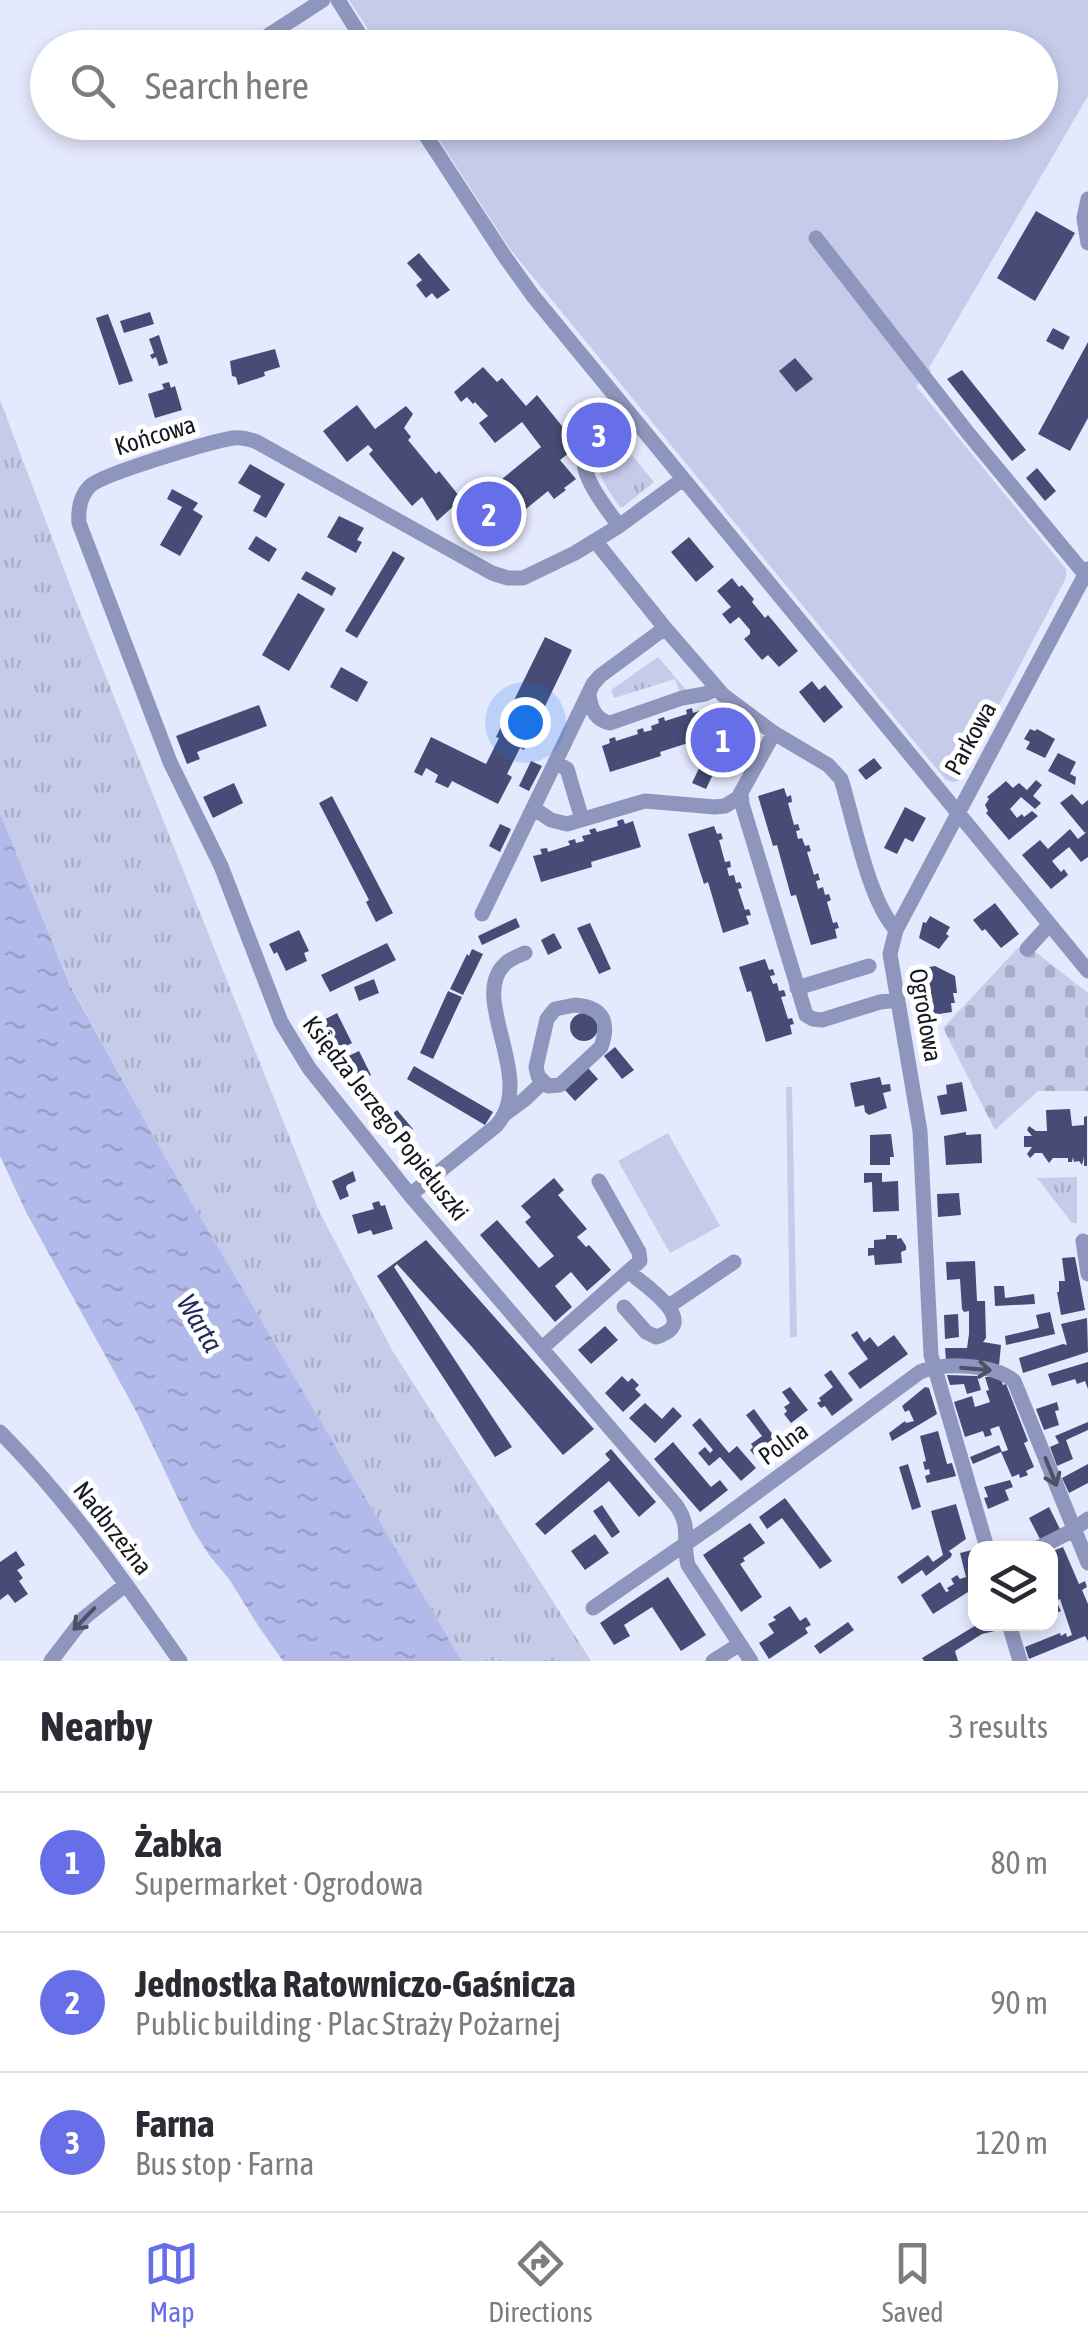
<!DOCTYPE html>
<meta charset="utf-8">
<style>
:root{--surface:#fff;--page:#f7f7f7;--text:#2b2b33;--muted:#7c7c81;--line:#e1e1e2;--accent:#676fe8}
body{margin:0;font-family:"Asap Condensed",sans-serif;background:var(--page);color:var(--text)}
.controls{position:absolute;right:30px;bottom:30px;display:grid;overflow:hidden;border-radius:20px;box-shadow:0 5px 15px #0003}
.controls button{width:90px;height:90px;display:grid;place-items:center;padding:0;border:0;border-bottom:2px solid var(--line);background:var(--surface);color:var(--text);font:50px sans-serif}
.you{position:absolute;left:525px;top:722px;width:35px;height:35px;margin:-25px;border:8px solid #fff;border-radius:50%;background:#1a73e8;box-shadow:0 0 0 15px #1a73e833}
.badge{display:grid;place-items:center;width:65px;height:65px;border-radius:50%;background:var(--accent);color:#fff;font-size:32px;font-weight:700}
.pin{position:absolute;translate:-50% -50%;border:5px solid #fff;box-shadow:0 2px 10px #0006}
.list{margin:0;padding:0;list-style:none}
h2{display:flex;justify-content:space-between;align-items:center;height:130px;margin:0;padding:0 40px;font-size:42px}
h2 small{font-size:32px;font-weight:400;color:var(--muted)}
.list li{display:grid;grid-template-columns:65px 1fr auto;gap:30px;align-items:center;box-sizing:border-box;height:140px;padding:0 40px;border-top:2px solid var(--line)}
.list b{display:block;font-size:38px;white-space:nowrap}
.list p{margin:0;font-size:32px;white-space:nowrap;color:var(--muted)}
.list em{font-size:32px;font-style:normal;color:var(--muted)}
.icon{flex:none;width:55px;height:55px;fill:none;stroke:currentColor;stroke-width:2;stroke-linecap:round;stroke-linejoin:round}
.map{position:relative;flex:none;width:1088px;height:1661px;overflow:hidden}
.search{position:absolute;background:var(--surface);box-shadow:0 5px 15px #0003;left:30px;right:30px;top:30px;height:110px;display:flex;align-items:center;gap:25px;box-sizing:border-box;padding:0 35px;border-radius:55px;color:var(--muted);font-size:38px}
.sheet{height:550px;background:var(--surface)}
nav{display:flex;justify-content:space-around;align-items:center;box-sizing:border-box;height:140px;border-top:2px solid var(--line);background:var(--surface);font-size:28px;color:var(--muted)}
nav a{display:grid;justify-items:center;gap:5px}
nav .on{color:var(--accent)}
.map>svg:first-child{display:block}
</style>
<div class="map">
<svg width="1088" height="1661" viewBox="0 0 1088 1661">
<defs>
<pattern id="grass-tufts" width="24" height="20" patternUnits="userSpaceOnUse" patternTransform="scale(2.5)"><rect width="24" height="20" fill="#c6cbea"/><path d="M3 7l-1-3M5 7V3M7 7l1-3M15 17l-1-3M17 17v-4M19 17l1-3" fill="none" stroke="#a9aec8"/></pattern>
<pattern id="cemetery-stones" width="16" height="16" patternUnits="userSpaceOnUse" patternTransform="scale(2.5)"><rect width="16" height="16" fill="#c6cbea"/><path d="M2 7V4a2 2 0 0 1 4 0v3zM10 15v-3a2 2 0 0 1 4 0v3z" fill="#a9aec8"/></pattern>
<pattern id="water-ripples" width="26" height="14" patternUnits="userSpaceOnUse" patternTransform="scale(2.5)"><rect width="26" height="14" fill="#b1baea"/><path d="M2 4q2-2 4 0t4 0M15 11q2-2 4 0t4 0" fill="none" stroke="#989fc8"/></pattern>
</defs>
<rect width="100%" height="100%" fill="#e5e9fd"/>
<!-- grass -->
<path fill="url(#grass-tufts)" d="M0 400 79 609 319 1211 392 1350 591 1661H462L165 1157 70 984 0 813Z
M620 440 654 482 623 507H620C607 488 594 472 597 448Z
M658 657 686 690H679L675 679 614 698 611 690Z
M1077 1177V1223H1072L1037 1178Z"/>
<!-- cemetery -->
<path fill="url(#cemetery-stones)" d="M1019 947 1029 954 1033 950 1088 993V1091H1038L995 1130 943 1028Z"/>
<!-- garden -->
<path fill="#c6cbea" d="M349 0H1088V96L929 368 931 371 916 386 1066 569V578L959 781 952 782 945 779 510 249 428 123 1040 122V48L380 47Z
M786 1087H792L797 1337H790Z
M668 1133 720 1226 670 1253 618 1161Z"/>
<!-- water -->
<path fill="url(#water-ripples)" d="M0 813 70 985 165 1157 462 1661H283L259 1627 229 1579 209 1555 192 1528 137 1413 27 1214 0 1156Z"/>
<!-- building -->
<path fill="#464c75" d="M1036 211 1075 233 1035 301 997 278Z
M419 253 450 290 437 299 432 293 426 298 416 285 422 280 407 263Z
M150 312 154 324 124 333 120 321Z
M108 314 133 381 119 385 96 318Z
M1053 328 1070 337 1063 350 1046 341Z
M159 335 168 363 159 366 156 357 152 359 150 355 154 353 149 339Z
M1088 342V418L1070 451 1038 434Z
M275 349 280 367 264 372 265 376 238 385 236 377 232 376 230 361Z
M795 358 813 379 796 392 779 371Z
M483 367 497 382 502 378 526 406 537 395 578 446 560 460 576 479 564 488 566 490 554 499 548 491 483 544 464 521 461 524 456 517 462 512 456 504 437 521 422 497 412 506 369 454 373 450 368 445 347 462 323 431 357 405 375 429 406 406 413 414 404 428 411 437 408 440 436 474 439 471 468 507 541 447 522 422 495 443 479 423 488 416 475 402 473 404 467 397 461 402 454 392Z
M962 370 1026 450 1012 461 947 379Z
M169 382 171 388 175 386 182 410 155 418 148 394 164 389 162 384Z
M250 464 285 484 266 518 253 511 261 496 238 483Z
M1037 468 1056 491 1045 501 1026 478Z
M172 489 198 503 193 510 203 516 180 556 160 545 182 507 167 499Z
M339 516 364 528 357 540 362 542 356 553 327 537Z
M256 536 277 549 269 562 248 549Z
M689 537 714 567 696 582 671 552Z
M393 551 405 558 357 638 345 631Z
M306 571 336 588 332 596 301 579Z
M732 578 739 587 742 585 754 599 752 602 765 618 768 615 798 651 779 667 768 655 762 660 744 639 750 634V630L739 617 730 624 722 614 731 607 717 591Z
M298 593 325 609 289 671 262 655Z
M545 637 572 650 524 750 520 748 507 774 512 777 498 804 452 781 448 788 435 782 438 775 426 768 422 776 414 772 431 737 486 764 499 738 496 737Z
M341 667 368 682 357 702 330 687Z
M812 681 819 690 825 685 843 707 824 723 799 692Z
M259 705 267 726 197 752 200 759 187 764 176 736Z
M692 708 693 713 702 710 710 736 660 752 661 756 610 772 602 746 610 743 609 739 615 737 616 741 638 734 637 730 643 728 644 732 652 730 651 726 659 723 658 719 664 717 665 721 687 714 686 710Z
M724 716 738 722 706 789 692 783Z
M1030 729 1035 731 1037 729 1055 739 1045 758 1026 749 1030 742 1024 739Z
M1058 753 1076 762 1070 774 1076 777 1075 785 1048 771Z
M874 758 882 768 866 780 858 770Z
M531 761 542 766 529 791 519 786Z
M1036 780 1042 785 1033 796 1041 803 1035 809 1021 797 1010 809 1017 818 1022 814 1024 817 1032 811 1038 816 1009 840 986 813 988 811 985 805 989 799 987 797 1006 781 1013 788 1019 783 1027 790Z
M234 783 243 803 213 818 203 797Z
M784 788 787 797 791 795 792 802 788 803 794 825 798 824 800 830 796 831 798 839 802 838 805 846 809 845 811 851 807 852 814 875 818 873 820 880 816 881 818 889 823 887 825 895 829 894 831 900 827 902 833 923 837 922 839 928 835 929 837 938 811 945 796 895 791 896 777 845 773 846 758 796Z
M1072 794 1082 805 1088 800V831L1085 833 1060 803Z
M332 796 393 913 376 922 366 902 369 900 319 803Z
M905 807 926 818 913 842 905 838 897 854 884 848Z
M623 819 625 824 633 821 641 847 591 862 592 867 541 882 533 856 542 854 540 849 547 848 548 852 570 845 568 841 575 839 576 843 584 841 582 836 591 834 589 830 595 828 597 832 618 826 617 821Z
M500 824 511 829 500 852 489 846Z
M714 826 717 834 721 833 723 839 719 840 725 862 730 861 731 867 727 868 729 876 734 875 736 883 740 882 742 888 738 889 745 910 749 909 751 915 746 916 749 924 723 933 708 882 704 884 688 834Z
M1070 829 1078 839 1088 831V857L1081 862 1069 847 1052 861 1061 872 1064 869 1068 875 1051 889 1022 855 1040 840 1048 849Z
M995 903 1019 934 1001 948 985 929 982 931 973 920Z
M930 916 950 927 946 934 949 936 939 949 919 938 923 922 926 923Z
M516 918 520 927 482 945 478 936Z
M590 923 611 969 599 974 577 928Z
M299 930 309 951 304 953 307 961 286 971 277 952 274 954 269 944Z
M554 933 562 948 548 955 541 940Z
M387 943 396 960 330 992 321 975Z
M472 949 483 954 463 995 450 989 467 954 469 956Z
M765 959 769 970 773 969 775 975 770 976 773 984 777 983 779 991 784 990 786 996 781 997 788 1019 792 1018 794 1024 790 1025 792 1034 766 1042 751 991 747 992 739 967Z
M935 966 955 976 957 993H953L955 1003H951L952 1012 926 1016 918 969Z
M374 979 379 993 359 1001 354 987Z
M448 991 462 997 433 1059 420 1053Z
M337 1013 352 1043 329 1055 314 1025Z
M570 1027a14 14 0 1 1 28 0a14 14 0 1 1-28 0Z
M615 1047 634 1070 622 1079 604 1056Z
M359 1051 371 1075 355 1083 354 1079 344 1084 334 1063Z
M414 1066 493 1112 485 1125 407 1079Z
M588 1068 598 1079 575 1101 565 1090Z
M880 1077 882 1085 890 1084 891 1091 883 1093 887 1108 869 1115 865 1112 864 1105 855 1107 850 1083Z
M962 1082 967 1111 941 1115 937 1096 947 1094 946 1085Z
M1070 1109 1072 1126 1084 1125V1117L1087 1116V1166H1084V1157L1082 1165 1079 1161 1074 1162 1073 1157 1072 1162H1068V1158H1053L1049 1163 1042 1153H1035L1030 1158 1027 1154 1032 1147H1024V1136H1032L1027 1130 1029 1126 1036 1131H1047L1046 1110Z
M397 1110 413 1129 403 1137 405 1140 401 1144 398 1141 393 1145 378 1126Z
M966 1132V1135L981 1134 982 1163 946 1165 944 1136Z
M891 1134 894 1157H890V1165H870V1135Z
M353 1171 356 1181 347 1185 346 1188 349 1196 340 1200 332 1181Z
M864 1173H882V1182L898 1181 899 1211 873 1212 872 1182 864 1183Z
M554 1178 564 1190 558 1195 587 1229 577 1237 586 1247 589 1245 611 1270 587 1291 571 1272 555 1286 572 1307 555 1322 480 1235 497 1220 539 1268 554 1256 525 1222 531 1217 521 1206Z
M959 1193 961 1215 938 1217 937 1194Z
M379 1201 381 1206 385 1205 393 1229 373 1235 371 1230 358 1234 352 1215 374 1209 372 1203Z
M886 1235H897V1239L901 1238 906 1246V1250L901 1252 902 1263 875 1265 874 1255 868 1256V1248H874V1240L886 1239Z
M426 1240 594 1429 563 1455 472 1347 397 1264 394 1267 512 1447 495 1457 377 1276Z
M1075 1257 1085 1310 1061 1315 1057 1292H1059V1281H1065L1062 1258Z
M975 1261 977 1301H985L986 1338 983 1342 1001 1345 999 1365 946 1360 945 1348H967L969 1334V1311L964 1312 962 1309 960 1279 947 1280 946 1262Z
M994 1286H1004L1005 1298 1034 1294 1035 1304 995 1306Z
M1050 1312 1055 1334 1006 1345 1005 1336 1039 1328 1036 1315Z
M958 1314 959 1337 945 1339 944 1315Z
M1087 1318 1088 1352 1023 1373 1019 1358 1063 1344 1067 1345 1061 1324Z
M605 1326 618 1340 591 1364 578 1350Z
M857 1331 864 1342 870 1337 878 1347 894 1335 908 1354 860 1389 848 1373 868 1359 851 1335Z
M1088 1362V1389L1085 1381 1077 1384 1075 1379 1052 1386 1048 1374Z
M831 1370 853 1400 832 1416 825 1406 821 1408 817 1403 821 1401 819 1398 833 1387 824 1375Z
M947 1375 977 1376 981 1390 967 1394 964 1384 950 1385Z
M622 1376 628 1382 632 1378 639 1385 635 1389 641 1395 623 1412 605 1393Z
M985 1377H1000L1003 1385 1006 1384 1028 1441 1024 1443 1034 1467 1026 1471 1028 1475 1020 1478 1019 1474 1012 1477 1001 1452 973 1464 970 1457 999 1445 1002 1452 1008 1450 999 1426 990 1429 992 1435 985 1437 983 1431 965 1437 954 1402 972 1396 975 1407 990 1402 986 1391 989 1390Z
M790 1387 808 1410 791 1423 784 1414 787 1411 784 1407 790 1403 782 1392Z
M925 1387 929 1388 937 1414 892 1441 889 1433 905 1421 906 1423 914 1421 909 1410 905 1412 902 1406Z
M1057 1402 1059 1410 1055 1411 1059 1425 1044 1430 1036 1409Z
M645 1403 662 1419 673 1407 682 1416 655 1443 629 1418Z
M754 1409 784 1450 765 1463 757 1453 754 1455 750 1450 753 1447 751 1444 762 1436 746 1415Z
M700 1418 729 1453 737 1446 756 1468 741 1481 720 1457 709 1466 698 1453 705 1447 710 1453 713 1450 692 1425Z
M1088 1422V1430L1066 1440 1073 1459 1057 1466 1050 1447 1059 1443 1055 1436Z
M938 1431 947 1464 952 1463 956 1476 927 1483 925 1476 930 1474 929 1469 925 1470 923 1462 926 1461 920 1436Z
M673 1442 711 1487 720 1480 728 1490 700 1512 654 1459Z
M611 1449 656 1502 639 1517 609 1481 545 1535 535 1524 610 1460 605 1454Z
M908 1464 921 1507 912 1510 899 1467Z
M1088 1464V1483L1069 1493 1062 1478Z
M1010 1480 1013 1487 1005 1490 1009 1500 988 1509 984 1498 988 1497 984 1487Z
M785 1498 832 1561 820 1569 782 1518 767 1529 759 1517Z
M956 1504 966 1539 949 1551 952 1554 951 1557 926 1576 922 1570 902 1584 897 1577 928 1555 933 1562 943 1555 931 1511Z
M602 1505 620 1532 612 1538 593 1511Z
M1049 1507 1061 1531 1041 1541 1029 1518Z
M750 1523 765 1543 743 1558 745 1561 740 1564 762 1597 741 1612 703 1555Z
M595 1534 609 1553 585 1570 571 1551Z
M1063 1547 1079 1584 1085 1581 1087 1587 1082 1590 1088 1604V1641L1085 1636 1029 1659 1025 1647 1060 1633 1061 1636 1066 1633 1067 1637 1072 1635 1060 1599 1056 1601 1061 1611 1050 1616V1594L1056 1592 1050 1581V1552Z
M976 1549V1587L933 1614 921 1595 940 1582 946 1592 949 1591 947 1588 954 1584 951 1579 957 1575 960 1579 966 1577 960 1553Z
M16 1551 25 1565 17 1570 23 1578 19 1581 28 1594 15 1603 8 1594 0 1600V1562Z
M668 1577 706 1635 681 1651 652 1607 624 1625 630 1636 614 1645 600 1623Z
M790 1606 800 1621 806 1617 811 1625 805 1628 808 1633 769 1659 759 1643 774 1633 768 1624 776 1620 773 1617Z
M848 1622 854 1630 820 1654 814 1646Z
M978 1624H998L999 1630 982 1634 955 1651 958 1661H924L922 1658Z"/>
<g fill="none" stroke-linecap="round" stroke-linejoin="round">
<!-- minor -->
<path stroke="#8e96bd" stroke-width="15" d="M338 0 368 48
M255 44 323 0
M417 122 505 257 533 296 1088 971
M1088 199 1084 218 1088 243
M816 238 968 433 1088 578
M683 479 619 526 575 553 523 578H508L492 573 257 442C249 439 242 437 233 438 213 441 102 474 90 486 80 496 78 510 79 523L170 762 221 866 281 1022 309 1068 410 1195 676 1505C693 1530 681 1539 688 1565L751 1661
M619 526C606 507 569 465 590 442 601 430 617 422 629 413
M596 542 665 628 723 695 774 733 828 765 841 779C854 820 868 900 896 930L890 954 920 1131 931 1355 987 1548
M589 693C590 707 595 720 610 723L682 698 705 694 717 688
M555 762 567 769 582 819
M741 793 742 804 806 1015 813 1019 822 1020 880 1002 898 1000
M533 808 551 820 567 824 645 801 715 807 725 806 738 798 774 733
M482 914 593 684 600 676 665 628
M896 930 1088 569
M1027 949 1049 925
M797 988 869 966
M575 1005C603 1007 610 1022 601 1047L560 1085 548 1086 538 1076 536 1067 547 1019 555 1009Z
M505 1114 524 1100 543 1082
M410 1195 496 1126C538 1080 469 1000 504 965 509 959 518 956 525 953
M1083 1241 1088 1274
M669 1306 734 1262
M624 1307 646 1332 656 1337C703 1323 646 1286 629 1272
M542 1348 640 1261 639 1252 599 1181
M0 1432C68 1500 125 1582 180 1661
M1038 1548 1068 1533 1088 1519
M593 1608 717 1522 920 1372C943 1362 995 1364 1014 1381L1088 1563
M1009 1624 1020 1661
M51 1661 84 1618 125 1585
M713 1661 740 1644"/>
</g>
<!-- one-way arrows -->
<defs><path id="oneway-shaft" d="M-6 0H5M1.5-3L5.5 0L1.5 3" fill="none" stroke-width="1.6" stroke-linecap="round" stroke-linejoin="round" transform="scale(2.5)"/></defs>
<g stroke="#4d5167">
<use href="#oneway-shaft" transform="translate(976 1369) rotate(5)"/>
<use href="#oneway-shaft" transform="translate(1051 1472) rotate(68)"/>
<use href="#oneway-shaft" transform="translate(84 1619) rotate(134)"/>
</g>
<g text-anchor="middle" stroke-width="10" stroke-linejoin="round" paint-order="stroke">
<!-- street labels -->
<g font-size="25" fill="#181920" stroke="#fff">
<text transform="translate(155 435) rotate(-17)" y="9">Końcowa</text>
<text transform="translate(970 738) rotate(-61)" y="9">Parkowa</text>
<text transform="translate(926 1015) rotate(80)" y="9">Ogrodowa</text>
<text transform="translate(386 1118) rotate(52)" y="9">Księdza Jerzego Popiełuszki</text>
<text transform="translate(783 1443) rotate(-36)" y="9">Polna</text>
<text transform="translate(113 1528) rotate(52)" y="9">Nadbrzeżna</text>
</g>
<!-- water labels -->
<g font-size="28" font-style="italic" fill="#262a63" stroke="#fff">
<text transform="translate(200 1323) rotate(59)" y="10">Warta</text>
</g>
</g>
</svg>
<div class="controls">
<button><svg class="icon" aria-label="layers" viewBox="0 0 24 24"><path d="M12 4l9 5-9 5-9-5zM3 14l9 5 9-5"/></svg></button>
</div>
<div class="you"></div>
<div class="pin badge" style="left:723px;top:740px">1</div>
<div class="pin badge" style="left:489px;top:514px">2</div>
<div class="pin badge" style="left:599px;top:435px">3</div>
<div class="search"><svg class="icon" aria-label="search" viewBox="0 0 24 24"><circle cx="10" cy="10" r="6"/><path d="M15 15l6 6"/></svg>Search here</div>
</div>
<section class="sheet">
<h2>Nearby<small>3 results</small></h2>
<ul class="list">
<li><span class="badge">1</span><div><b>Żabka</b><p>Supermarket · Ogrodowa</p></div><em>80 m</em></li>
<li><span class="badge">2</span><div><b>Jednostka Ratowniczo-Gaśnicza</b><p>Public building · Plac Straży Pożarnej</p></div><em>90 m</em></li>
<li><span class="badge">3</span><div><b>Farna</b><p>Bus stop · Farna</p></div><em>120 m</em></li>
</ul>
</section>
<nav>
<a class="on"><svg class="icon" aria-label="map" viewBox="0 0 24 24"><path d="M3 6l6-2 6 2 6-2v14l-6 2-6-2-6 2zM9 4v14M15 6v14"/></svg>Map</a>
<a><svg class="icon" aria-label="directions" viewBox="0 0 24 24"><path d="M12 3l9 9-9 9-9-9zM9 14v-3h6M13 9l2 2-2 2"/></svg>Directions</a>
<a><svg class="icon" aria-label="saved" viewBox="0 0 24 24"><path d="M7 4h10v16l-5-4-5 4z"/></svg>Saved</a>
</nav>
